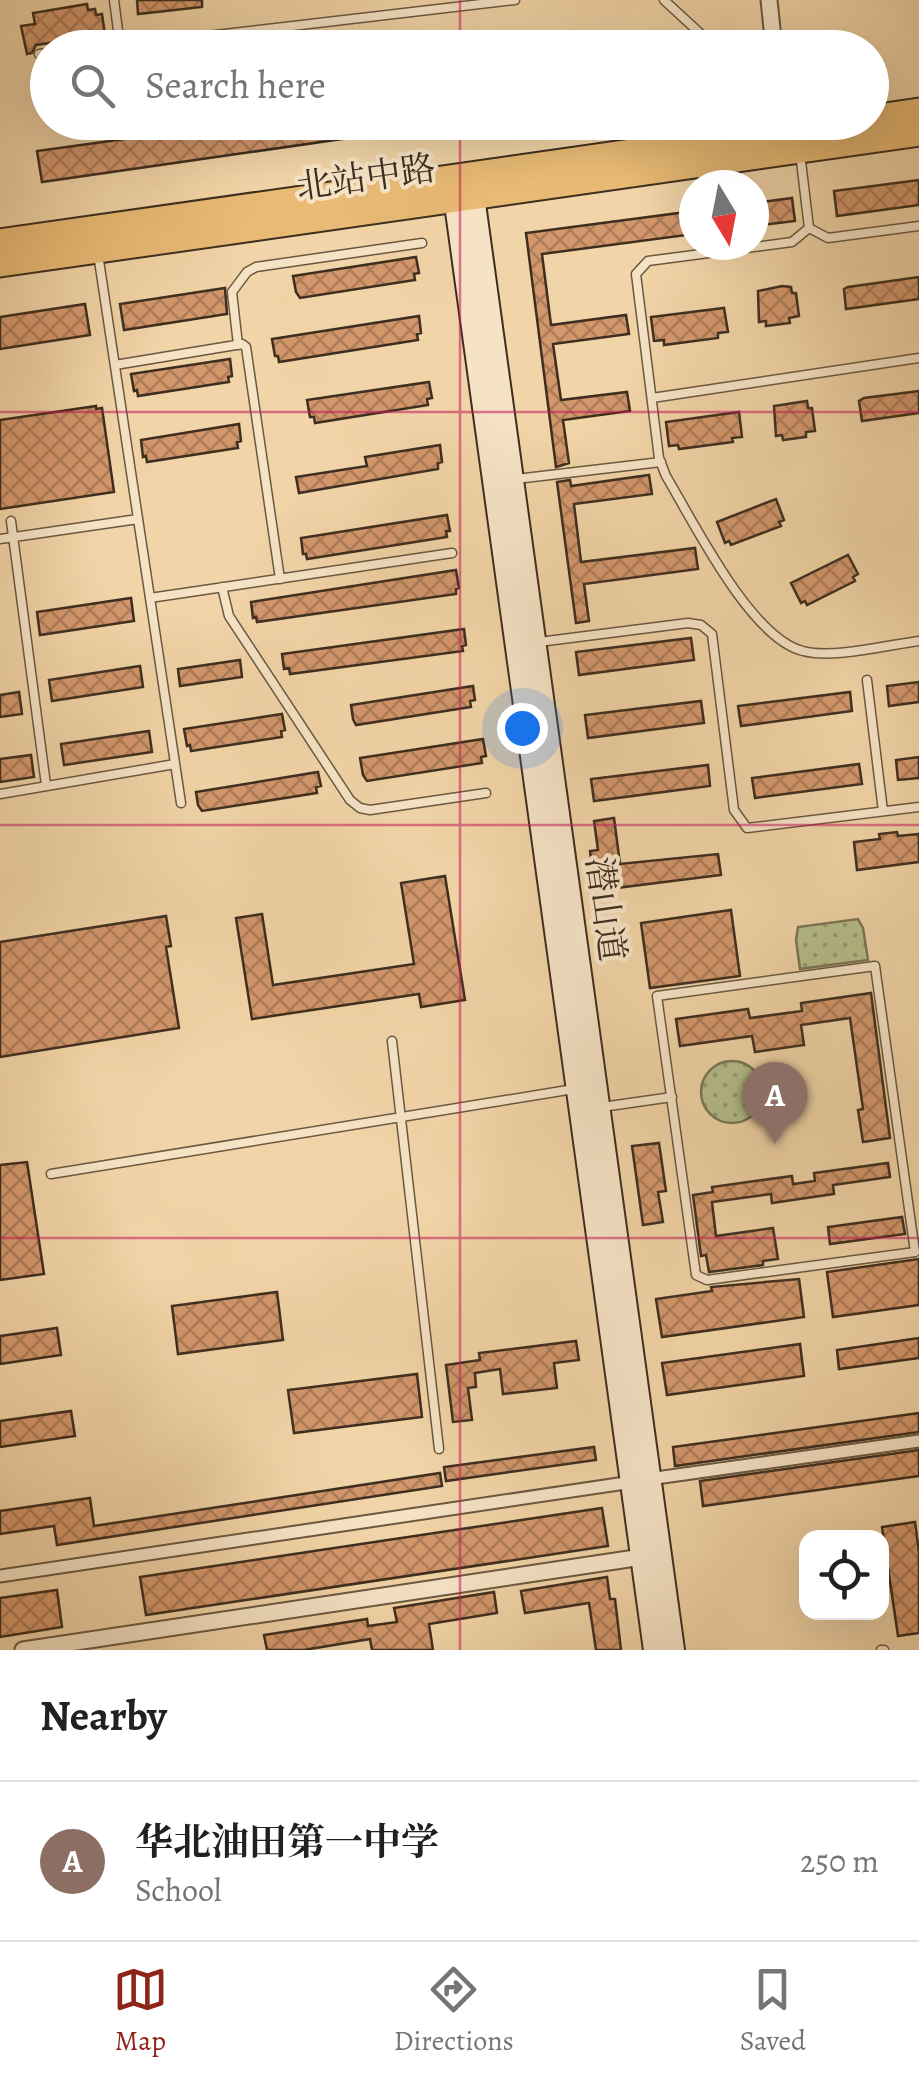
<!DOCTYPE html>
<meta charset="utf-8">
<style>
:root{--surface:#fff;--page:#f2f2f2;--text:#202124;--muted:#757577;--line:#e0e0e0;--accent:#8f2418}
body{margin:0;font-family:Alegreya,"Noto Serif SC",serif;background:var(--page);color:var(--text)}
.controls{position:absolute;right:30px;bottom:30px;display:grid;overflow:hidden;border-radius:20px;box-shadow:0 10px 40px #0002}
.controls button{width:90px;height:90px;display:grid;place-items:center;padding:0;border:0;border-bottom:2px solid var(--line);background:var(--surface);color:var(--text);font:50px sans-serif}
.compass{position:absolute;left:679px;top:170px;width:90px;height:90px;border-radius:50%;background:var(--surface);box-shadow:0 10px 40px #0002;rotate:170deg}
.you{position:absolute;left:522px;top:728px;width:35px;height:35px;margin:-25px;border:8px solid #fff;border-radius:50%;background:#1a73e8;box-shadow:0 0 0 15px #1a73e833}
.badge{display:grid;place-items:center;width:65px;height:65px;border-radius:50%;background:var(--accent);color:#fff;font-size:32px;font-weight:700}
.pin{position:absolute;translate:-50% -82px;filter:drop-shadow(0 2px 5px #0008)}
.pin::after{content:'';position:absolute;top:52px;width:35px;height:30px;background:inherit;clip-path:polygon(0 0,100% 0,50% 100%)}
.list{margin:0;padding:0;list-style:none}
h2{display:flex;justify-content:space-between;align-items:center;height:130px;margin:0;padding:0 40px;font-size:42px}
h2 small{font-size:32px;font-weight:400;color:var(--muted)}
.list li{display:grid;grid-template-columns:65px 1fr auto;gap:30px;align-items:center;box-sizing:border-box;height:160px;padding:0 40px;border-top:2px solid var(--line)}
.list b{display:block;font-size:38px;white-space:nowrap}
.list p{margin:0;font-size:32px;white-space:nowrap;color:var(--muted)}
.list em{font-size:32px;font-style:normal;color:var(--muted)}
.icon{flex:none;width:55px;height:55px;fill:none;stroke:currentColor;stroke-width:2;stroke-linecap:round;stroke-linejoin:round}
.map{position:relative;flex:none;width:919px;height:1650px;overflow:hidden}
.search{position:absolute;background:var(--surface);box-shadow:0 10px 40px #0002;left:30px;right:30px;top:30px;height:110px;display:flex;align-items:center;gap:25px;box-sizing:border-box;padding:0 35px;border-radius:55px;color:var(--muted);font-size:38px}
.sheet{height:290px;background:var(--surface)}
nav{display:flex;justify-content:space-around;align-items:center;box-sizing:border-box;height:140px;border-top:2px solid var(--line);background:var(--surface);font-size:28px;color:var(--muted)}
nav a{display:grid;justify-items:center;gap:5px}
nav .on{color:var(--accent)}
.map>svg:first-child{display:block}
</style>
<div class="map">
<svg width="919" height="1650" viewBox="0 0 919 1650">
<defs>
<pattern id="grass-dots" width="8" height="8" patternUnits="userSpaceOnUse" patternTransform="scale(2.5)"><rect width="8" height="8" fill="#b5be8b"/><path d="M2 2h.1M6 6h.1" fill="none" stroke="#959b71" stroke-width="1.8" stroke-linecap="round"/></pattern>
<pattern id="building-cross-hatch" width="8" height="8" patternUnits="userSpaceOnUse" patternTransform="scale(2.5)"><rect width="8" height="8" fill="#d3976c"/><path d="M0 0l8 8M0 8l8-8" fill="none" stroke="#ad7c58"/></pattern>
</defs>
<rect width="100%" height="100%" fill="#f1d4a7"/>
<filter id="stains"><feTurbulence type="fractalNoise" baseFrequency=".002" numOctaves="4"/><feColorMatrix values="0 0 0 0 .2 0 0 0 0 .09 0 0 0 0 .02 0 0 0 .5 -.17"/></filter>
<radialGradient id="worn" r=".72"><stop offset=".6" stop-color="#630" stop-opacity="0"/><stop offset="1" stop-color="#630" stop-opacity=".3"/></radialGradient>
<!-- grass -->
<path fill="url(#grass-dots)" stroke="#7a7655" stroke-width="2.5" d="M858 919 863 928 868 960 800 969 796 940 798 927Z
M701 1092a31 31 0 1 1 62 0a31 31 0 1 1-62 0Z"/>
<!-- building -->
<path fill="url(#building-cross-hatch)" stroke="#3e2e1f" stroke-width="2.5" d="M137 0H202V7L138 14Z
M87 4 88 10 95 9 96 15 102 14 105 35 36 45 32 53 27 54 21 26 35 24 33 13Z
M248 122H418L419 128 42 182 37 151Z
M919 180V205L837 216 834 191Z
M792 198 795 221 754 226V203Z
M694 211V234L542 254 551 325 626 315 629 334 553 344 561 400 627 392 630 411 563 420 569 463 556 467 526 233Z
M416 257 419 273 414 274 415 280 300 298 296 292 293 276Z
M919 277V299L846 309 844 289 848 287Z
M782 286 791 287 792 293H796L799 316 789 318 790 323 766 326V321L759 322 758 291Z
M225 288 227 314 124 330 120 304Z
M85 304 90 335 0 349V317Z
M724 308 728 332 718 333V338L664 345V340L654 341 651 317Z
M419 316 421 333 417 334 418 340 279 362 278 356H275L272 339Z
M230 359 232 376 228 377 229 382 138 396 137 390 134 391 131 374Z
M429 382 432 398 427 399 428 405 315 423 314 417H310L307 400Z
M919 391V413L862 421 859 401 864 398Z
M807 401 808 408H812L815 431 806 432V437L783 440 782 435 776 436 774 406Z
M96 406V409L102 408 114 492 0 509V420Z
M739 412 742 437 732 438 733 442 679 449 678 445 669 446 666 422Z
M239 424 241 441 237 442 238 448 147 462 146 456 143 457 141 440Z
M440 445 442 462 438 463V469L299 493 296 477 367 466 365 457Z
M649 475 652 494 574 504 581 562 695 548 698 569 584 584 589 621 576 623 557 482 570 480 571 486Z
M776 499 784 520 779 522 781 526 731 545 729 541 725 543 717 522Z
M447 515 450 531H446L447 537 307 559 306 554H303L301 538Z
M848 555 858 574 853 577 855 581 807 605 805 601 801 603 791 583Z
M456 570 459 588 456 589V594L257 622 256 617 253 618 251 602Z
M131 598 134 621 40 635 37 612Z
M464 629 466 645 462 646 463 651 290 674 289 668 284 669 282 654Z
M691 638 694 660 579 675 576 652Z
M240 660 242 677 180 686 178 669Z
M140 666 143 687 52 701 49 680Z
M919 682V702L889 706 887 686Z
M473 686 475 700 470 701 471 707 356 725 353 719 351 705Z
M19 692 22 714 0 717V695Z
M850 692 852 711 741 726 738 706Z
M701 701 704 723 588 738 585 715Z
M282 714 285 730 281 731 282 737 191 751 190 745 187 746 184 729Z
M149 731 152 752 64 765 61 744Z
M483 739 486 756 481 757 482 763 367 781 363 775 360 758Z
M31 755 34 777 0 782V759Z
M919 757V778L898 780 896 760Z
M859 764 862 784 755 798 752 778Z
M708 765 710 786 594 801 591 779Z
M318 772 321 786 316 787 317 793 202 811 198 805 196 792Z
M614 818 620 864 718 854 721 875 616 888 615 880 600 882 599 875 593 876 590 851 598 850 594 821Z
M897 832 898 836 919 834V862L857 870 854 842 880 839 879 834Z
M445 876 465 1000 421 1007 419 994 252 1019 236 918 262 914 273 985 414 964 401 883Z
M731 910 740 976 650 988 641 923Z
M166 916 171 946 166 947 179 1028 0 1057V942Z
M871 993 890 1138 863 1142 858 1110 863 1109 850 1018 801 1025 804 1045 755 1052 752 1036 680 1046 676 1019 748 1009 750 1018 802 1011 801 1003Z
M659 1143 666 1191 658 1192 663 1222 643 1225 632 1146Z
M27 1162 44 1274 0 1280V1165Z
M888 1163 890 1177 833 1185 834 1194 772 1203 771 1194 712 1202 716 1236 773 1228 778 1259 763 1261V1265L709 1272 706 1255 701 1256 693 1195 713 1192 712 1187 792 1176 793 1184 815 1181 814 1173Z
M902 1217 905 1234 830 1244 828 1227Z
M919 1259V1305L833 1317 827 1272Z
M799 1279 804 1317 662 1337 656 1299 712 1291 711 1287Z
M277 1292 283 1340 178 1354 172 1306Z
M57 1328 61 1355 0 1364V1336Z
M919 1338V1358L839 1369 837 1350Z
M576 1341 579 1360 554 1363 557 1388 503 1394 500 1369 475 1373 476 1387 468 1388 472 1420 453 1422 446 1365 480 1360 479 1353Z
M800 1344 804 1376 667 1395 662 1363Z
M417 1374 422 1417 294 1433 288 1390Z
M71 1411 75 1436 0 1447V1421Z
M919 1413V1432L675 1466 673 1447Z
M594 1447 596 1460 446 1481 444 1467Z
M919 1450V1476L703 1506 700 1481Z
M440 1473 442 1486 57 1545 54 1526 0 1534V1511L90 1498 94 1526Z
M602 1508 608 1546 146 1615 140 1577Z
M915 1522 919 1552V1633L898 1636 882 1527Z
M607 1577 610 1599H615L621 1650H596L589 1603 525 1613 521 1591Z
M57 1590 62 1627 0 1637V1598Z
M494 1592 497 1613 429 1624 433 1650H372L370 1639 304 1650H267L264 1635 367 1619 368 1626 397 1622 394 1608Z"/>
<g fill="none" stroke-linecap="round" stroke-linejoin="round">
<defs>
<path id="service" d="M114 0 120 46
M664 0 716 48
M105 48 515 0
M718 48 735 43 745 48
M39 54 48 53
M800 153 809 228
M919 226 828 238 809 228 792 242 648 261 636 274 659 458 666 476C693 521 751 639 803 651 833 659 887 645 919 641
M98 254 181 803
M238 345 232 292 247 272 256 267 422 243
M115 365 242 344 246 347 280 579
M652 398 919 358
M516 479 661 462
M11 521 46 785
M0 539 138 519
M222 587 229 616 350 800 360 808 370 810 486 793
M150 598 452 553
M539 642 688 623 701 625 712 634 734 810 747 828 919 807
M867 680 883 811
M0 794 175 764
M875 966 915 1252 707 1280 696 1275 657 996Z
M392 1041 439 1449
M602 1107 672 1097
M51 1174 574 1089
M881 1650H884"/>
<path id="pedestrian" d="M649 1479 919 1441
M0 1576 632 1482"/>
<path id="minor" d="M769 0 774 48
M23 1650 642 1557"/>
<path id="secondary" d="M453 182 655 1650
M471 182 673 1650"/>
<path id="primary" d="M872 118 919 111
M0 242 842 122
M0 264 919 133"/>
</defs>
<!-- service casing -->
<use href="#service" stroke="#6b5841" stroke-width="11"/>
<!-- pedestrian casing -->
<use href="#pedestrian" stroke="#6b5841" stroke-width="15"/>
<!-- minor casing -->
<use href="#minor" stroke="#6b5841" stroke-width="19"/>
<!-- secondary casing -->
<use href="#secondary" stroke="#3e2e1f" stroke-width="26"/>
<!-- primary casing -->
<use href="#primary" stroke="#3e2e1f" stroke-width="29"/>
<!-- service -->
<use href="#service" stroke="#f6e3c6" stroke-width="8"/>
<!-- pedestrian -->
<use href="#pedestrian" stroke="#f6e3c6" stroke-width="11"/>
<!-- minor -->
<use href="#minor" stroke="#f6e3c6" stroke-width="15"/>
<!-- secondary -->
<use href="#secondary" stroke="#f6e3c6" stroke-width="22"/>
<!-- primary -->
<use href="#primary" stroke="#e8ba74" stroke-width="25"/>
</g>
<!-- grid -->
<path fill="none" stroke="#c2185b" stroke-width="2.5" stroke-opacity="0.55" d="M460 0V48M460 122V1650M0 412H919M0 825H919M0 1238H919"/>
<g text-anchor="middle" stroke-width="8" stroke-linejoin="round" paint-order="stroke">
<!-- street labels -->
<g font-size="35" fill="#3e2e1f" stroke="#f6e3c6">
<text transform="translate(366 177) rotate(-8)" y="12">北站中路</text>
<text transform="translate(606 909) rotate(82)" y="12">潜山道</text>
</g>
</g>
<rect width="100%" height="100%" filter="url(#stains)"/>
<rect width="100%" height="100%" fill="url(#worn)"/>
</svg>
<div class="controls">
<button><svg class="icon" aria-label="locate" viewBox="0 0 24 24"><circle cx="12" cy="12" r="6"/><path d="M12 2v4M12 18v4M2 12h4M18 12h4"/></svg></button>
</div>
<svg class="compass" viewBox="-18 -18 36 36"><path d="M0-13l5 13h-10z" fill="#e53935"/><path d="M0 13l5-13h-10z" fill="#757577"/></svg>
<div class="you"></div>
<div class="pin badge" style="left:775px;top:1144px;background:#8d6e63">A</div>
<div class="search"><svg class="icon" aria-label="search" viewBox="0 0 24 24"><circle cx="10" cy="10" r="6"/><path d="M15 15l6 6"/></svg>Search here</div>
</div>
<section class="sheet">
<h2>Nearby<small></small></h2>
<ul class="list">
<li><span class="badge" style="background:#8d6e63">A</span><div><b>华北油田第一中学</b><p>School</p></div><em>250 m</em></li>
</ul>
</section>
<nav>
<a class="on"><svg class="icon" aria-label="map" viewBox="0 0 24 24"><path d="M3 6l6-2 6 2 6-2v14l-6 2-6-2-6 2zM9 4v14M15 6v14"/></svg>Map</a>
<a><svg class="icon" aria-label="directions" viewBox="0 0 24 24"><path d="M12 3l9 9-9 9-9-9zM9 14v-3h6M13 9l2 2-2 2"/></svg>Directions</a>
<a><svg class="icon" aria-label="saved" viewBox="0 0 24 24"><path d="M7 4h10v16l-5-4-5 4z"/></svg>Saved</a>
</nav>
